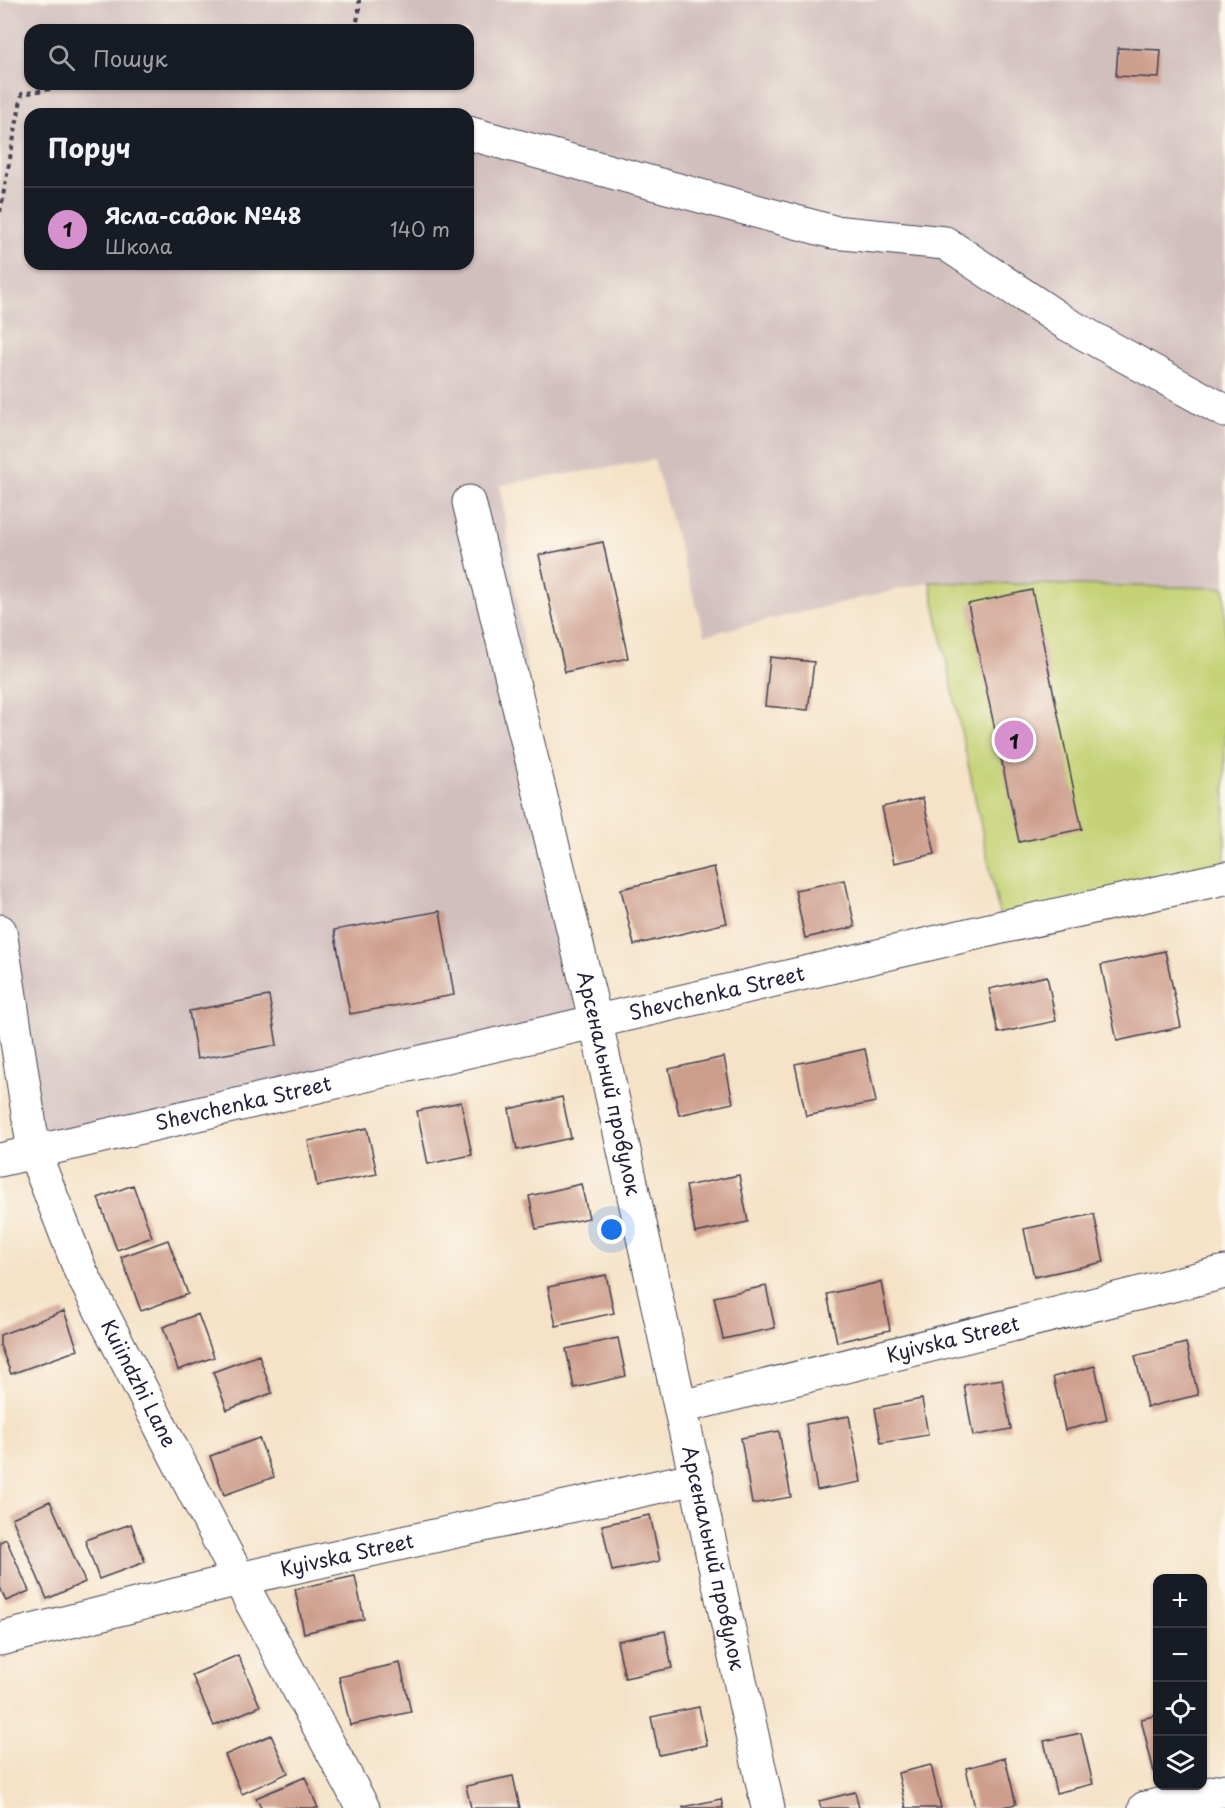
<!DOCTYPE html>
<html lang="uk">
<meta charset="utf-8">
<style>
:root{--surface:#171b24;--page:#242831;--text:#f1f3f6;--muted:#9ea1a6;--line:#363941;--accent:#d690ce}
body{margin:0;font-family:"Playpen Sans",sans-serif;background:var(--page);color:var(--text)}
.controls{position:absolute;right:18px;bottom:18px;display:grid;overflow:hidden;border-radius:12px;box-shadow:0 2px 4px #0004}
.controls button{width:54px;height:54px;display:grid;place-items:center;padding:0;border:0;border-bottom:2px solid var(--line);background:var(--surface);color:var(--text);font:30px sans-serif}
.you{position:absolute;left:612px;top:1230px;width:21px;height:21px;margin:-15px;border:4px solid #fff;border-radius:50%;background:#1a73e8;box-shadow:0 0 0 9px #1a73e833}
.badge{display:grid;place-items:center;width:39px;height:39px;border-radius:50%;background:var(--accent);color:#111;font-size:20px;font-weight:700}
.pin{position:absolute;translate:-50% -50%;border:3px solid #fff;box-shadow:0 2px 6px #0006}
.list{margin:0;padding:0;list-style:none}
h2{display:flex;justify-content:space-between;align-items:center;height:78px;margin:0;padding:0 24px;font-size:26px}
h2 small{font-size:20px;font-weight:400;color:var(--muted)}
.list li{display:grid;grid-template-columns:39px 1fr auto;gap:18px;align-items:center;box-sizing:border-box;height:84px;padding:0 24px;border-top:2px solid var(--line)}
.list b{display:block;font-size:22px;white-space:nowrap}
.list p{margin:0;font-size:20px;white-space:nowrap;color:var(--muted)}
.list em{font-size:20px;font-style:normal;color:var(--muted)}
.icon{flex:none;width:33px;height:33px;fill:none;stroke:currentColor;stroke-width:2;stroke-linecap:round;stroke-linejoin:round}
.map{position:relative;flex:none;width:1225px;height:1808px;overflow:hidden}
.search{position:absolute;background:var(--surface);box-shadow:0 2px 4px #0004;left:24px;top:24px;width:450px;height:66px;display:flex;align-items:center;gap:15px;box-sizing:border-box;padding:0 21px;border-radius:18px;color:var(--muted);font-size:22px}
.panel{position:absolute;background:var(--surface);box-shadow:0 2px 4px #0004;left:24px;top:108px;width:450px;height:162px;border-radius:18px}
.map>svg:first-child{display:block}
</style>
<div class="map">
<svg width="1225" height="1808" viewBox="0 0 1225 1808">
<rect width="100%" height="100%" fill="#fbf7ec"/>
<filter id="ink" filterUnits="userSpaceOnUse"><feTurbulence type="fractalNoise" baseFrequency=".0167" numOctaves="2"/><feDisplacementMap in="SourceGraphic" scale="12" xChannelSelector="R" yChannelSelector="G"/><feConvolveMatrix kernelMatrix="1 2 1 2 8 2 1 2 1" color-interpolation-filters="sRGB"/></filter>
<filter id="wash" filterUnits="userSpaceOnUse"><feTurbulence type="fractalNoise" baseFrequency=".008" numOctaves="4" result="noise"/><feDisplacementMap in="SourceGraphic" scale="24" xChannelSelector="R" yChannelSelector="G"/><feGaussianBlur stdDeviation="1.35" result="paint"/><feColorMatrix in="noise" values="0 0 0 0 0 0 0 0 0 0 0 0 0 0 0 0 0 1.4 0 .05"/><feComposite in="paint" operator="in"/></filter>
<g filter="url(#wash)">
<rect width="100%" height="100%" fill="#f5e2c7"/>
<!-- industrial -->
<path fill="#d1bfbe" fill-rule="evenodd" d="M0 0H1225V878L1002 927 930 582 705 635 654 460 500 485 577 1012 34 1152 0 931ZM30 30H468V84H30ZM30 114H468V264H30Z"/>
<!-- green -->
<path fill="#c4d274" stroke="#737a58" stroke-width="1.5" d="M930 582 1225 588V878L1002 927Z"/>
<g id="blocks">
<!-- building -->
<path fill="#ce9e8d" d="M1118 48 1161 50 1159 78 1116 76Z
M603 542 628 658 565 672 539 555Z
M1032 590 1082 829 1019 842 968 604Z
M770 657 814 662 808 710 765 706Z
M923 798 935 854 894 863 882 807Z
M714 867 727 923 634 945 621 889Z
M845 880 855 927 805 938 795 890Z
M440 911 454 995 350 1014 334 930Z
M1165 951 1181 1027 1117 1041 1101 965Z
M1047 976 1056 1021 998 1033 989 989Z
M269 996 277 1045 197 1059 189 1011Z
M865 1049 876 1102 806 1116 795 1064Z
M724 1057 733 1103 679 1115 669 1069Z
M562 1097 571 1138 517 1150 509 1109Z
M461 1102 472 1155 428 1164 417 1111Z
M367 1128 377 1174 317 1186 308 1141Z
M739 1175 748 1222 695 1233 686 1186Z
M581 1184 589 1218 536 1229 529 1196Z
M133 1185 152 1237 117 1250 98 1198Z
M1094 1214 1104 1262 1034 1277 1024 1229Z
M168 1240 188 1294 141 1311 121 1257Z
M606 1275 614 1313 556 1326 548 1287Z
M881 1282 890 1330 837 1342 827 1294Z
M766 1286 775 1328 723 1339 714 1297Z
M64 1311 78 1350 11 1374 0 1345V1335Z
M198 1314 214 1357 178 1370 163 1327Z
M618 1338 626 1376 574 1388 566 1349Z
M1186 1343 1198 1395 1147 1407 1135 1356Z
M259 1355 272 1393 227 1410 213 1372Z
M1095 1366 1107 1420 1065 1430 1053 1377Z
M1002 1379 1011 1429 973 1436 964 1385Z
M922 1399 928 1435 881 1443 875 1408Z
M849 1416 861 1482 817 1490 806 1424Z
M779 1431 791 1497 752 1504 741 1438Z
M259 1438 274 1477 224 1495 210 1456Z
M50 1501 85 1582 47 1599 12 1518Z
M650 1515 660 1561 612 1571 602 1525Z
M131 1524 145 1562 99 1579 85 1540Z
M6 1539 29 1591 6 1601 0 1587V1542Z
M355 1576 364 1619 304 1633 295 1589Z
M665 1631 672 1668 625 1678 617 1641Z
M238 1655 260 1706 214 1726 192 1675Z
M400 1663 411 1712 350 1725 339 1677Z
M699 1707 707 1745 659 1755 651 1717Z
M1158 1715V1771L1154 1772 1141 1719Z
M1081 1733 1093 1784 1056 1793 1044 1741Z
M271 1735 288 1773 242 1794 225 1755Z
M1005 1758 1016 1804 998 1808H975L966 1768Z
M931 1765 941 1808H906L898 1773Z
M513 1776 520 1808H471L466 1786Z
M305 1777 318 1808H261L256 1798Z
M855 1792 859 1808H821L819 1801Z
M721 1799 723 1808H683V1807Z"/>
</g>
</g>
<g filter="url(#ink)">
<use href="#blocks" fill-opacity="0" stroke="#423f50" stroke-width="1.5"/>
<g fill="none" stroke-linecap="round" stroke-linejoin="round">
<defs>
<g id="minor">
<path d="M468 133 833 232 945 243 1067 324 1225 411"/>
<path id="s1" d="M469 502 596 1023 768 1808"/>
<path id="s2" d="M0 931 34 1152 81 1272 239 1579 363 1808"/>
<path id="s3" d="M0 1160 1002 927 1225 878"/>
<path id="s4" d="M681 1407 1225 1272"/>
<path id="s5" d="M0 1639 239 1579 697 1478"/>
<path d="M1145 1808 1225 1790"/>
</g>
</defs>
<!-- minor casing -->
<use href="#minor" stroke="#423f50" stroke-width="35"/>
<!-- path -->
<path stroke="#423f50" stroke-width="4" stroke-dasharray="4.5 4.5" stroke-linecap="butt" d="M355 30 359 12V0
M0 212 22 94 78 84"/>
<!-- minor -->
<use href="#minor" stroke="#fff" stroke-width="33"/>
</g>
</g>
<g text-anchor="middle" stroke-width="5" stroke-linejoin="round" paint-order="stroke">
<!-- street labels -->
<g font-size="20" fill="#22223b" stroke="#fbf7ec">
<text dy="7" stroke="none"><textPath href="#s3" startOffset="736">Shevchenka Street</textPath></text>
<text dy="7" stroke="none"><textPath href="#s1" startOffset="598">Арсенальний провулок</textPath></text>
<text dy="7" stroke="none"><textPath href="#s3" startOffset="250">Shevchenka Street</textPath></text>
<text dy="7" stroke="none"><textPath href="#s4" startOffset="280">Kyivska Street</textPath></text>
<text dy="7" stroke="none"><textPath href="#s2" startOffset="478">Kuiindzhi Lane</textPath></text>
<text dy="7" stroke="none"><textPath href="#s5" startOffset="357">Kyivska Street</textPath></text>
<text dy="7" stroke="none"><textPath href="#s1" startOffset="1084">Арсенальний провулок</textPath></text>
</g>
</g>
</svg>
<div class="controls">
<button>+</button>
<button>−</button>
<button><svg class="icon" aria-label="locate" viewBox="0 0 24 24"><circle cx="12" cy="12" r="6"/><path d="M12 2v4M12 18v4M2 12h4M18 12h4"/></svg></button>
<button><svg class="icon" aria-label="layers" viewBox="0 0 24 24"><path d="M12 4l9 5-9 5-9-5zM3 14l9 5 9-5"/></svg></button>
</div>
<div class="you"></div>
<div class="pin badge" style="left:1014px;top:740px">1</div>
<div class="search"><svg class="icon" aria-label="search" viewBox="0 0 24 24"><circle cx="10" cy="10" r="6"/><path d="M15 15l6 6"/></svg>Пошук</div>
<section class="panel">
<h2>Поруч<small></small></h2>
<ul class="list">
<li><span class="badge">1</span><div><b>Ясла-садок №48</b><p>Школа</p></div><em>140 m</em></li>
</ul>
</section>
</div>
